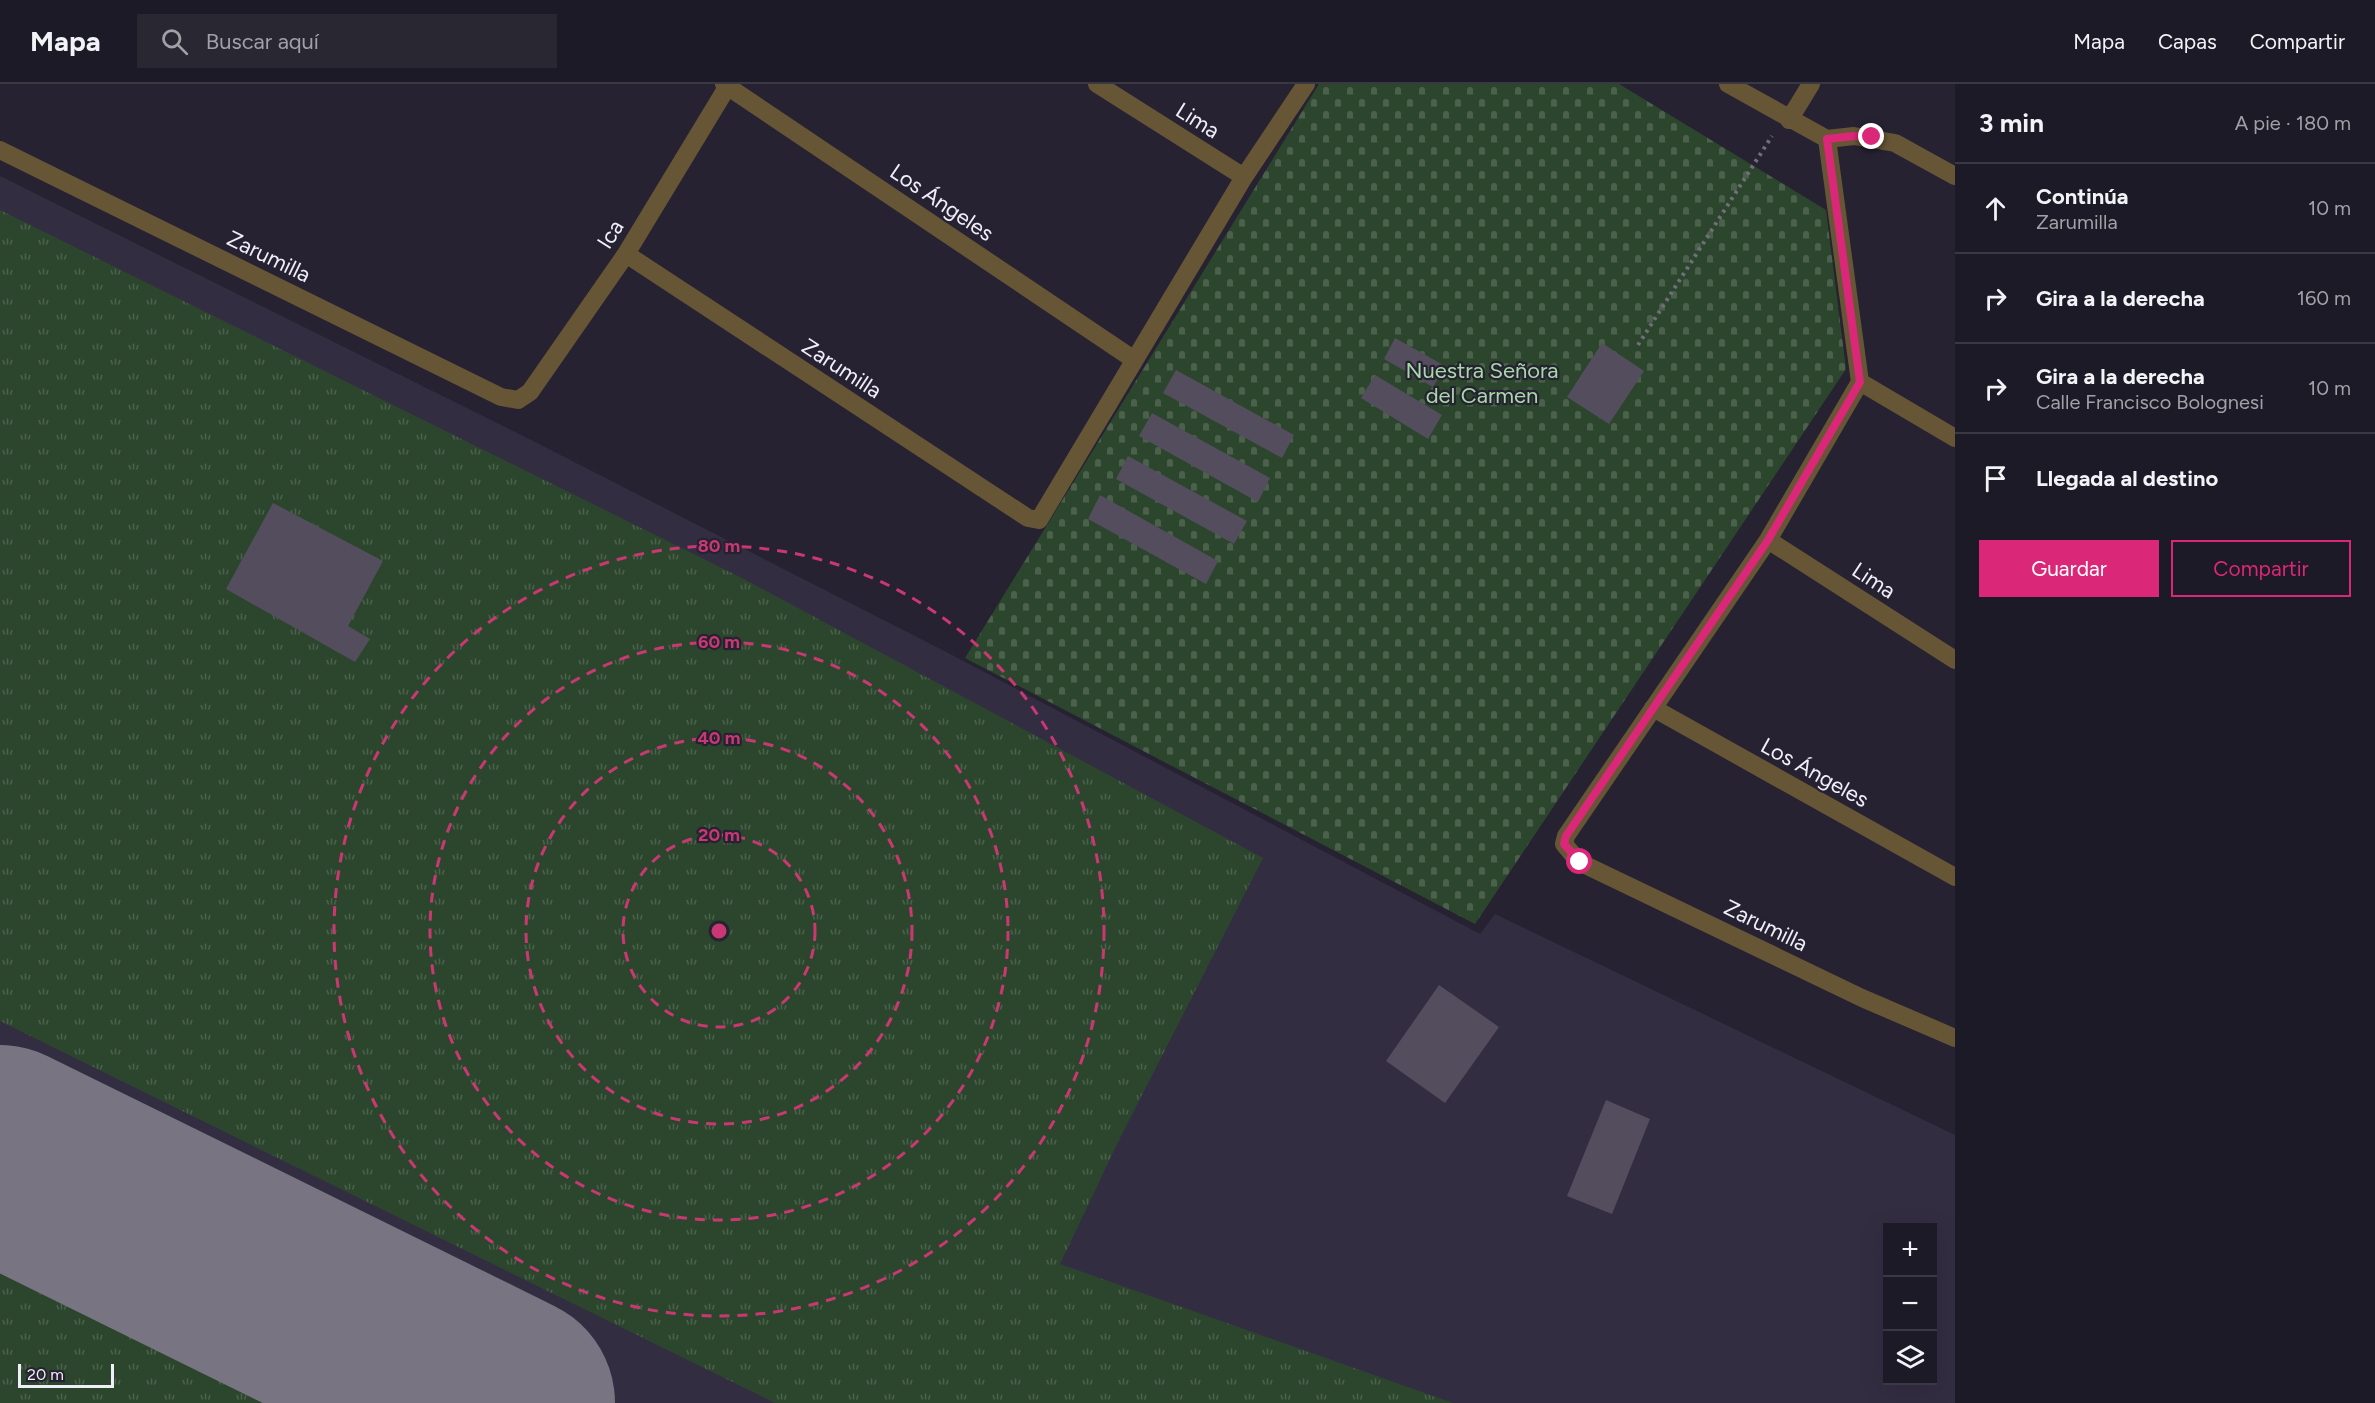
<!DOCTYPE html>
<html lang="es">
<meta charset="utf-8">
<style>
:root{--surface:#1c1a26;--page:#292732;--text:#f1f3f6;--muted:#a0a1a7;--line:#3a3843;--accent:#db2777}
body{margin:0;font-family:Figtree,sans-serif;background:var(--page);color:var(--text)}
.controls{position:absolute;right:18px;bottom:18px;display:grid;overflow:hidden;border-radius:0px;box-shadow:0 6px 24px #0002}
.controls button{width:54px;height:54px;display:grid;place-items:center;padding:0;border:0;border-bottom:2px solid var(--line);background:var(--surface);color:var(--text);font:30px sans-serif}
.scale{position:absolute;left:18px;bottom:15px;width:96px;box-sizing:border-box;padding-left:6px;border:3px solid #f0eef8;border-top:0;font-size:16px;line-height:21px;white-space:nowrap;color:#f0eef8;-webkit-text-stroke:4px #262232;paint-order:stroke}
.stop{position:absolute;width:18px;height:18px;margin:-14px;border:4px solid #db2777;border-radius:50%;background:#fff}
.stop.end{background:#db2777;border-color:#fff;box-shadow:0 2px 6px #0008}
.list{margin:0;padding:0;list-style:none}
h2{display:flex;justify-content:space-between;align-items:center;height:78px;margin:0;padding:0 24px;font-size:26px}
h2 small{font-size:20px;font-weight:400;color:var(--muted)}
.list li{display:grid;grid-template-columns:39px 1fr auto;gap:18px;align-items:center;box-sizing:border-box;height:90px;padding:0 24px;border-top:2px solid var(--line)}
.list b{display:block;font-size:22px;white-space:nowrap}
.list p{margin:0;font-size:20px;white-space:nowrap;color:var(--muted)}
.list em{font-size:20px;font-style:normal;color:var(--muted)}
.actions{display:flex;gap:12px;padding:18px 24px}
.actions a{flex:1;padding:14px 0;border:2px solid var(--accent);border-radius:0px;text-align:center;font-size:21px;color:var(--accent)}
.actions .main{background:var(--accent);color:#fff}
.icon{flex:none;width:33px;height:33px;fill:none;stroke:currentColor;stroke-width:2;stroke-linecap:round;stroke-linejoin:round}
.map{position:relative;flex:none;width:1955px;height:1319px;overflow:hidden}
header{display:flex;align-items:center;gap:36px;box-sizing:border-box;height:84px;padding:0 30px;background:var(--surface);border-bottom:2px solid var(--line)}
header strong{font-size:28px}
nav{display:flex;gap:33px;margin-inline-start:auto;font-size:21px}
.search{width:420px;height:54px;background:var(--page);display:flex;align-items:center;gap:15px;box-sizing:border-box;padding:0 21px;border-radius:0px;color:var(--muted);font-size:22px}
main{display:flex}
aside{flex:1;background:var(--surface)}
.map>svg:first-child{display:block}
</style>
<header>
<strong>Mapa</strong>
<div class="search"><svg class="icon" aria-label="search" viewBox="0 0 24 24"><circle cx="10" cy="10" r="6"/><path d="M15 15l6 6"/></svg>Buscar aquí</div>
<nav><a>Mapa</a><a>Capas</a><a>Compartir</a></nav>
</header>
<main>
<div class="map">
<svg width="1955" height="1319" viewBox="0 0 1955 1319">
<defs>
<pattern id="grass-tufts" width="24" height="20" patternUnits="userSpaceOnUse" patternTransform="scale(1.5)"><rect width="24" height="20" fill="#2c462d"/><path d="M3 7l-1-3M5 7V3M7 7l1-3M15 17l-1-3M17 17v-4M19 17l1-3" fill="none" stroke="#4b614c"/></pattern>
<pattern id="cemetery-stones" width="16" height="16" patternUnits="userSpaceOnUse" patternTransform="scale(1.5)"><rect width="16" height="16" fill="#2c462d"/><path d="M2 7V4a2 2 0 0 1 4 0v3zM10 15v-3a2 2 0 0 1 4 0v3z" fill="#4b614c"/></pattern>
</defs>
<rect width="100%" height="100%" fill="#262232"/>
<!-- built -->
<path fill="#332d42" fill-rule="evenodd" d="M0 92 539 360 954 572 1480 850 1495 830 1955 1051V1319H0ZM1888 1144H1932V1296H1888Z"/>
<!-- grass -->
<path fill="url(#grass-tufts)" d="M0 126 740 493 1263 774 1119 1056 1060 1180 1453 1319H775L0 937Z
M0 1185 271 1319H0Z"/>
<!-- cemetery -->
<path fill="url(#cemetery-stones)" d="M1319 0H1619L1826 126 1846 285 1475 840 965 574Z"/>
<g fill="none" stroke-linecap="round" stroke-linejoin="round">
<!-- runway -->
<path stroke="#787482" stroke-width="216" d="M0 1069 507 1319"/>
</g>
<!-- building -->
<path fill="#544d5e" d="M1395 254 1445 282 1433 303 1384 275Z
M1602 259 1644 287 1609 340 1567 313Z
M1176 286 1294 351 1282 374 1163 309Z
M1375 291 1442 331 1428 355 1361 314Z
M1152 329 1270 394 1258 418 1139 352Z
M1128 372 1247 437 1234 460 1116 395Z
M1100 411 1218 477 1206 500 1088 435Z
M273 419 383 477 348 542 370 555 355 578 226 505Z
M1439 901 1499 943 1445 1019 1386 977Z
M1606 1016 1650 1035 1612 1130 1567 1112Z"/>
<g fill="none" stroke-linecap="round" stroke-linejoin="round">
<!-- path -->
<path stroke="#716e7c" stroke-width="4" stroke-dasharray="3 4.5" stroke-linecap="butt" d="M1638 261 1772 52"/>
<!-- minor -->
<path stroke="#665636" stroke-width="18" d="M724 0 1133 275
M1097 0 1244 93
M1728 0 1827 55 1854 52 1895 59 1955 92
M1789 36 1811 0
M1827 55 1860 298 1768 456 1566 752 1564 760 1579 778 1862 914 1955 954
M0 66 501 313 518 316 530 308 626 170 729 0
M626 170 1028 434 1039 436 1244 93 1306 0
M1860 298 1955 354
M1768 456 1955 576
M1653 624 1955 793"/>
</g>
<g fill="none" stroke-linecap="round" stroke-linejoin="round">
<!-- route -->
<path stroke="#db2777" stroke-width="8" d="M1580 778 1564 760 1566 752 1768 456 1860 298 1827 55 1854 52 1872 53"/>
</g>
<!-- distance rings -->
<g fill="none" stroke="#c93873" stroke-width="3" stroke-dasharray="10 8">
<circle cx="719" cy="847" r="96"/>
<circle cx="719" cy="847" r="193"/>
<circle cx="719" cy="847" r="289"/>
<circle cx="719" cy="847" r="385"/>
</g>
<g text-anchor="middle" stroke-width="4.5" stroke-linejoin="round" paint-order="stroke">
<!-- street labels -->
<g font-size="22" fill="#f0eef8" stroke="#262232">
<text transform="translate(1198 36) rotate(32)" y="8">Lima</text>
<text transform="translate(942 118) rotate(34)" y="8">Los Ángeles</text>
<text transform="translate(610 150) rotate(-58)" y="8">Ica</text>
<text transform="translate(269 172) rotate(26)" y="8">Zarumilla</text>
<text transform="translate(842 284) rotate(33)" y="8">Zarumilla</text>
<text transform="translate(1874 496) rotate(33)" y="8">Lima</text>
<text transform="translate(1815 688) rotate(29)" y="8">Los Ángeles</text>
<text transform="translate(1766 841) rotate(26)" y="8">Zarumilla</text>
</g>
<!-- park labels -->
<g font-size="22" fill="#a7d9a8" stroke="#262232">
<text x="1482" y="294">Nuestra Señora<tspan x="1482" dy="25">del Carmen</tspan></text>
</g>
</g>
<circle cx="719" cy="847" r="9" fill="#c93873" stroke="#262232" stroke-width="3"/>
<g font-size="18" text-anchor="middle" font-weight="bold" fill="#c93873" stroke="#262232" stroke-width="4.5" stroke-linejoin="round" paint-order="stroke">
<text x="719" y="468">80 m</text>
<text x="719" y="564">60 m</text>
<text x="719" y="660">40 m</text>
<text x="719" y="757">20 m</text>
</g>
</svg>
<div class="controls">
<button>+</button>
<button>−</button>
<button><svg class="icon" aria-label="layers" viewBox="0 0 24 24"><path d="M12 4l9 5-9 5-9-5zM3 14l9 5 9-5"/></svg></button>
</div>
<div class="scale">20 m</div>
<div class="stop" style="left:1580px;top:778px"></div>
<div class="stop end" style="left:1872px;top:53px"></div>
</div>
<aside>
<h2>3 min<small>A pie · 180 m</small></h2>
<ul class="list">
<li><svg class="icon" aria-label="ahead" viewBox="0 0 24 24"><path d="M12 20V5M6 11l6-6 6 6"/></svg><div><b>Continúa</b><p>Zarumilla</p></div><em>10 m</em></li>
<li><svg class="icon" aria-label="right" viewBox="0 0 24 24"><path d="M7 20v-9h11M14 6l5 5-5 5"/></svg><div><b>Gira a la derecha</b></div><em>160 m</em></li>
<li><svg class="icon" aria-label="right" viewBox="0 0 24 24"><path d="M7 20v-9h11M14 6l5 5-5 5"/></svg><div><b>Gira a la derecha</b><p>Calle Francisco Bolognesi</p></div><em>10 m</em></li>
<li><svg class="icon" aria-label="arrive" viewBox="0 0 24 24"><path d="M6 21V4h12l-3 4 3 4H6"/></svg><div><b>Llegada al destino</b></div></li>
</ul>
<div class="actions"><a class="main">Guardar</a><a>Compartir</a></div>
</aside>
</main>
